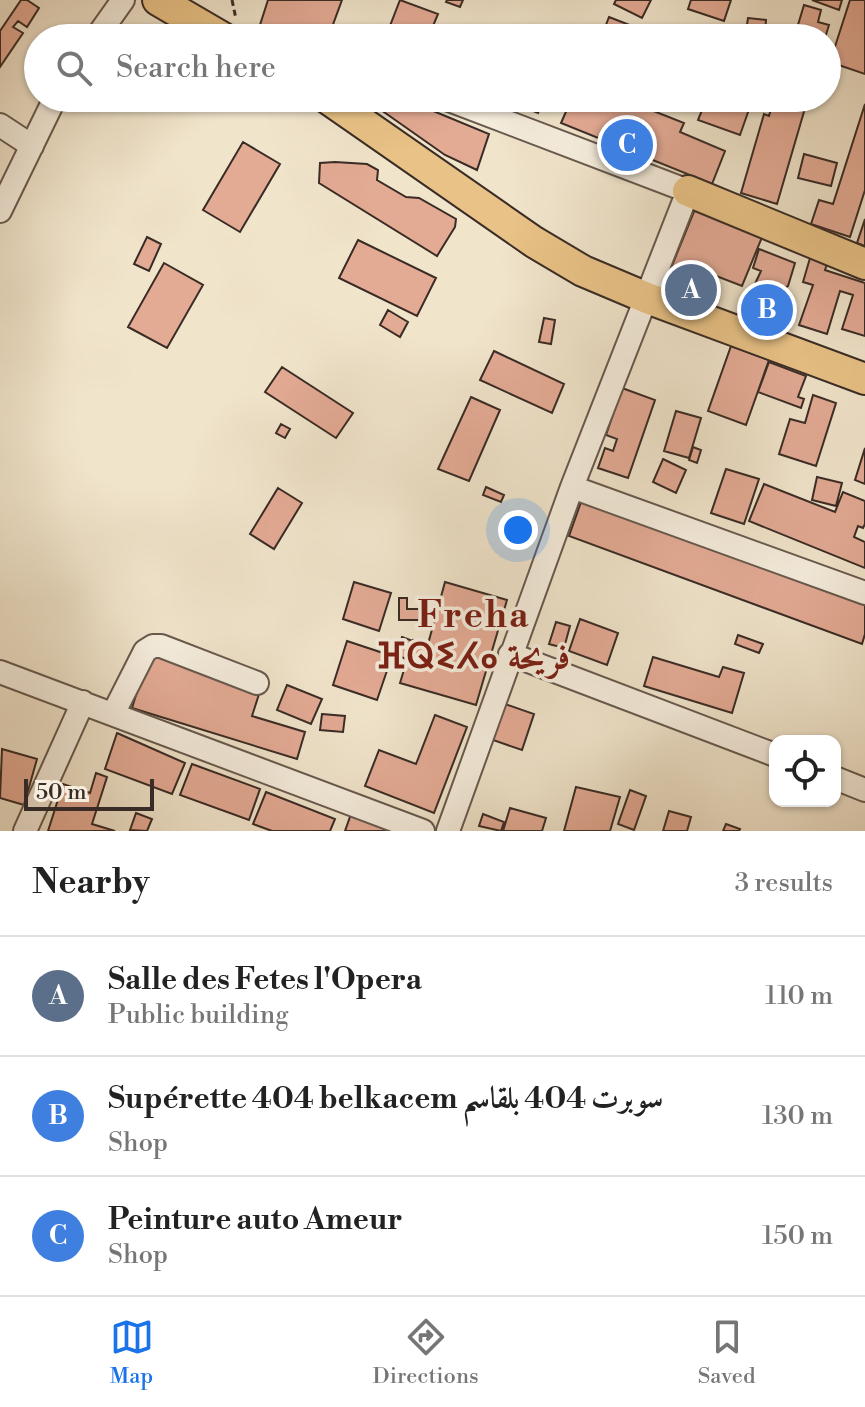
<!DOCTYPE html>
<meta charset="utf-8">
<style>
:root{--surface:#fff;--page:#f2f2f2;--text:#222;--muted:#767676;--line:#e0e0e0;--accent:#1a73e8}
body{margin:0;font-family:"Libre Bodoni",Amiri,"Noto Sans Tifinagh",serif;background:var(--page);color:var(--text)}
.controls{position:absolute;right:24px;bottom:24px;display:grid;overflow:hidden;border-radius:16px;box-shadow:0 2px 6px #0004}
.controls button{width:72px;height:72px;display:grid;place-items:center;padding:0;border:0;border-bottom:2px solid var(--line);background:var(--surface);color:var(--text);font:40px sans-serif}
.scale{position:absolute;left:24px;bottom:20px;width:130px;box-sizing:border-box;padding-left:8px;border:4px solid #392b25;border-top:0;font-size:22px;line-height:28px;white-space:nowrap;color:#392b25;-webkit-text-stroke:6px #f5eddd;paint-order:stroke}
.you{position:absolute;left:518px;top:530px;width:28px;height:28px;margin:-20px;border:6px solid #fff;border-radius:50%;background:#1a73e8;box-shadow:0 0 0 12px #1a73e833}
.badge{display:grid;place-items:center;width:52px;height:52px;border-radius:50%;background:var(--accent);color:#fff;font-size:26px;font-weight:700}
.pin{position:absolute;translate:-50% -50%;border:4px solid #fff;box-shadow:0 2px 8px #0006}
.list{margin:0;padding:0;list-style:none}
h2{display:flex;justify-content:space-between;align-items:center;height:104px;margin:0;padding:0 32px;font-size:34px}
h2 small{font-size:26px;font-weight:400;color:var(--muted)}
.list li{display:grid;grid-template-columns:52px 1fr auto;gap:24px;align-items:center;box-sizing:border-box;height:120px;padding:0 32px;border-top:2px solid var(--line)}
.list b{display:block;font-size:30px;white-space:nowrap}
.list p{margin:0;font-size:26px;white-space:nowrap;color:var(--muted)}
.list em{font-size:26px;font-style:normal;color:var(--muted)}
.icon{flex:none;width:44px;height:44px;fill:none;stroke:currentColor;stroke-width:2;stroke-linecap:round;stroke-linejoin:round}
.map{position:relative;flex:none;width:865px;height:831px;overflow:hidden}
.search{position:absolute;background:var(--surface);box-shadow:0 2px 6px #0004;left:24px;right:24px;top:24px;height:88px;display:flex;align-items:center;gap:20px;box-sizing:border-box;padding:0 28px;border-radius:44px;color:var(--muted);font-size:30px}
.sheet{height:464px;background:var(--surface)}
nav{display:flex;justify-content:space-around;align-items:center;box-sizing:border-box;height:112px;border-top:2px solid var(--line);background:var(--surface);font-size:22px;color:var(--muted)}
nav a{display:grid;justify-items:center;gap:4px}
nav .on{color:var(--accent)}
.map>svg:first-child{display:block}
</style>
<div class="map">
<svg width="865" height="831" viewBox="0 0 865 831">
<rect width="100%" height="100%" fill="#f0e4cb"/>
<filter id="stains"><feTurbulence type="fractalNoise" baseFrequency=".0025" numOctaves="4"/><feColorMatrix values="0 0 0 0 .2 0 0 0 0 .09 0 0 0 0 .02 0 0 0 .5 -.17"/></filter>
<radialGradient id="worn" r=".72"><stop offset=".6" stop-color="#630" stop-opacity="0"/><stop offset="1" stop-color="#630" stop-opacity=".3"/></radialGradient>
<!-- building -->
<path fill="#e3aa94" stroke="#392b25" stroke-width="2" d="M21 0H27L39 8 27 27 18 21 13 27 23 33 0 67V31Z
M268 0H342L328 38H297L260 25Z
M400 0 438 14 428 38H405L388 31Z
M447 0H463L460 7 446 2Z
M616 0H651L642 18 614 4Z
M691 0H731L724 21 688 9Z
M812 0H842L839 10Z
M850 0H865V74L830 62Z
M804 5 821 10 818 22 829 25 825 38H792H794Z
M609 17 645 31 642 38H601Z
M748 18 766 20 765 33 746 31Z
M224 98H241L236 105Z
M364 98H402L489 134 477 170 445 155Z
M501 98H544L538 113Z
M572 98H621L684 123 680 132 725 151 712 184 561 123Z
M707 98H743L752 101 740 135 698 120Z
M774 98H808L777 204 741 193 764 114 769 116Z
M865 104V190L850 237 811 224 819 200 833 204Z
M243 142 280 164 240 232 203 210Z
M804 154 837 163 831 186 798 178Z
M335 162 367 164 378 170 377 180 406 197 419 198 456 219 455 227 437 256 319 183 320 163Z
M695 209 767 225 742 286 706 272 704 278 687 271 684 279 669 273Z
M865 219V246L857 243Z
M147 237 161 244 149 271 134 264Z
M358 240 436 278 417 316 339 278Z
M759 249 795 263 788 286 774 294 754 286 761 271 753 268Z
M810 258 827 264 825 270 865 283V336L842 329 853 295 840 291 827 334 799 325 813 285 803 282Z
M164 263 203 285 167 348 128 327Z
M388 310 408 322 400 337 380 325Z
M544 318 555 320 551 344 539 342Z
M731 346 769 360 746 425 708 411Z
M494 351 564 384 552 413 480 380Z
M769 362 806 376 798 397 804 399 801 408 758 392Z
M282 367 353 413 336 438 265 392Z
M622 388 655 400 628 478 598 468 605 448 613 451 617 439 606 435Z
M813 395 836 403 816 466 779 454 790 419 805 423Z
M471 397 500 410 469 481 438 469Z
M676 411 701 418 689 458 664 451Z
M281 424 290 429 285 438 276 433Z
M693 447 701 450 697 463 689 460Z
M865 448V484L855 480Z
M663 459 686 470 676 493 653 482Z
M726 469 759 479 744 524 711 513Z
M817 477 842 483 836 506 812 500Z
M764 484 835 512 843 492 865 501V524L863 528 858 526 854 537 865 542V568L749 521Z
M486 487 504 495 501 502 483 495Z
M278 488 302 503 274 549 250 534Z
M581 502 865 605V634L862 644 569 536Z
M354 582 391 593 379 631 343 619Z
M445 582 507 600 476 705 400 683 413 640 428 644Z
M399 598H407V609H419V620H399Z
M580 619 618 633 607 665 569 651Z
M556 622 570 626 564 648 549 644Z
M738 635 763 644 759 653 735 644Z
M402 637 413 641 406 659 396 655Z
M347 641 392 656 377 700 333 685Z
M152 643 260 691 252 716 305 732 297 759 132 708Z
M653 657 719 677 723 667 744 673 732 713 644 686Z
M287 685 322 699 311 724 277 710Z
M502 703 534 714 522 750 490 739Z
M322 714 345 716 343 732 320 730Z
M435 715 467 727 434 813 365 786 379 750 416 764Z
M117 733 185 763 172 794 105 769Z
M2 749 37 759 24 805 0 798Z
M192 764 260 789 249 820 180 795Z
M96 773 107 777 92 824 115 831H48L63 784 90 793Z
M576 787 620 797 610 831H564Z
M630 790 646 796 634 830 618 824Z
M266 792 335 819 330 831H272L253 824Z
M510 808 546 818 542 831H503Z
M669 811 691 817 687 831H663Z
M136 813 152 819 147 831 130 830Z
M351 814 399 831H345Z
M483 814 504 822 501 831 479 826Z
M726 824 740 829 739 831H723Z"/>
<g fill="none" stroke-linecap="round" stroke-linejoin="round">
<defs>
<path id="minor" d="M96 38 123 0
M444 98 688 191 572 487 448 831
M0 125 32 146
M0 211 55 98
M572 487 865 593
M510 654 775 755
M0 672 423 831
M113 714 145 651 153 646H161L257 683
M835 778 865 790
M25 831 83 702"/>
<path id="major" d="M158 0 223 38
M327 98 534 242 583 271 647 298 865 379
M688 191 865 264"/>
</defs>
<!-- minor casing -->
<use href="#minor" stroke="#67594e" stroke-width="26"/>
<!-- major casing -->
<use href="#major" stroke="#392b25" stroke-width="34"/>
<!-- path -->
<path stroke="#392b25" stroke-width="3" stroke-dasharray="6 4" stroke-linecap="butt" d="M232 0 236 19"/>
<!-- minor -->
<use href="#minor" stroke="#f5eddd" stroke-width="22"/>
<!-- major -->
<use href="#major" stroke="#e8c286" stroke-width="30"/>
</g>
<g text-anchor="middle" stroke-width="7" stroke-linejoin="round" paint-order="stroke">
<!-- district labels -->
<g font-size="36" font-weight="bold" letter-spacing="2" fill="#7a1f14" stroke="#f5eddd">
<text x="474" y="627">Freha<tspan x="474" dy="41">ⴼⵕⵉⵃⴰ فريحة</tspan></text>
</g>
</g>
<rect width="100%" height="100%" filter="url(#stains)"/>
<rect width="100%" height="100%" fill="url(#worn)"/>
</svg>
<div class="controls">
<button><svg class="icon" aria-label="locate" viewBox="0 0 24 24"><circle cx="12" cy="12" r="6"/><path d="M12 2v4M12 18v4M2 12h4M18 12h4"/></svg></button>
</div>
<div class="scale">50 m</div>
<div class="you"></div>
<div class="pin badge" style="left:691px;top:290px;background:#5c6f8a">A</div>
<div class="pin badge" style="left:767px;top:310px;background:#3f7fe0">B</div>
<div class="pin badge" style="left:627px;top:145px;background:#3f7fe0">C</div>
<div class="search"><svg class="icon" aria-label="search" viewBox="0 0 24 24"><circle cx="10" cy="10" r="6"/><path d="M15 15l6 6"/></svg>Search here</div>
</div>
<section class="sheet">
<h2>Nearby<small>3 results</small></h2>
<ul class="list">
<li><span class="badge" style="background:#5c6f8a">A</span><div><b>Salle des Fetes l'Opera</b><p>Public building</p></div><em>110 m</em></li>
<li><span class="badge" style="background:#3f7fe0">B</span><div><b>Supérette 404 belkacem سوبرت 404 بلقاسم</b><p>Shop</p></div><em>130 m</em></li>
<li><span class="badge" style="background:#3f7fe0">C</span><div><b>Peinture auto Ameur</b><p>Shop</p></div><em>150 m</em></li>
</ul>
</section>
<nav>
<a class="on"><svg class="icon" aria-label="map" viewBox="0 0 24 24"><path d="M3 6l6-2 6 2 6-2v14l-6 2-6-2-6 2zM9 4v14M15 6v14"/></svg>Map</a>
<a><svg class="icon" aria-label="directions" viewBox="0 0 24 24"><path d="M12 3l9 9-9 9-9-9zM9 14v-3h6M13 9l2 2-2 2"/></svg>Directions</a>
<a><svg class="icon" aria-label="saved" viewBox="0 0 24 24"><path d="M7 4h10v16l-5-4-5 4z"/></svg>Saved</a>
</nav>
